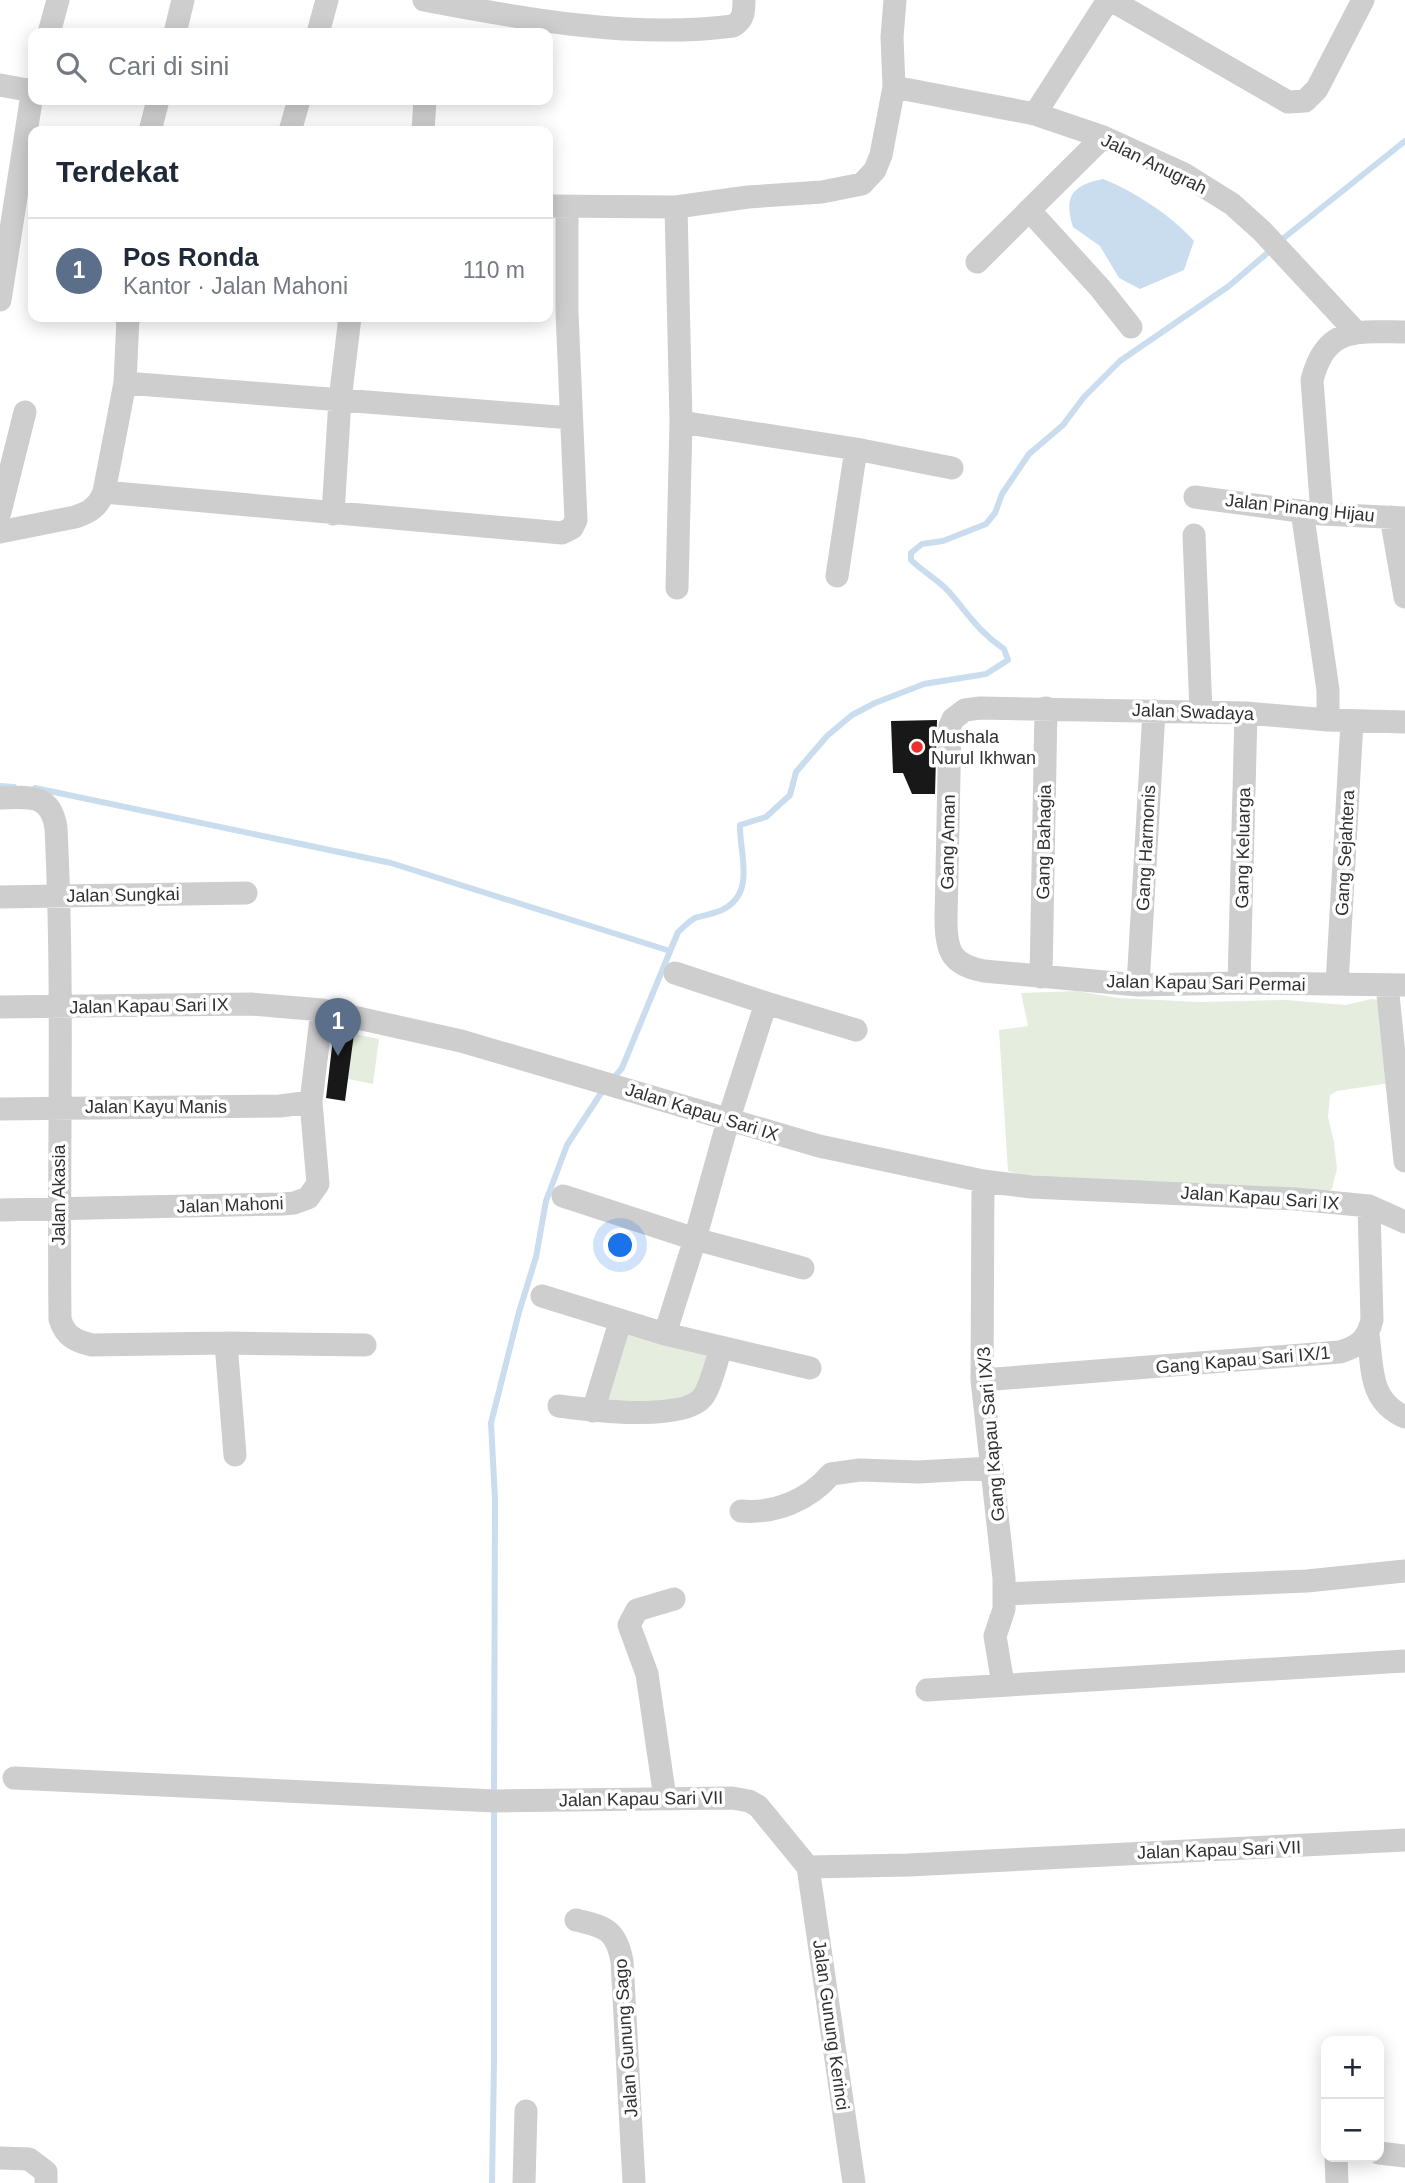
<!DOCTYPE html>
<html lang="id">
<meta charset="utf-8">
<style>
:root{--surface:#fff;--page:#f2f2f3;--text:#1f2937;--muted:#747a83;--line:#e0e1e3;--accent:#ee2e2c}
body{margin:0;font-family:Arial,sans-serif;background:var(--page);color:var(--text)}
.controls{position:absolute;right:21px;bottom:21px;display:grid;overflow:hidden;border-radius:14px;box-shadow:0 4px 18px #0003}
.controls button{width:63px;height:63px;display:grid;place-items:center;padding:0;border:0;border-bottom:2px solid var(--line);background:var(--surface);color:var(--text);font:35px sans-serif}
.you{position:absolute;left:621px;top:1246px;width:24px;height:24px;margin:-18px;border:5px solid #fff;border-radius:50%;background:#1a73e8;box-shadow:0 0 0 10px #1a73e833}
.badge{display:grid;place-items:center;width:46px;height:46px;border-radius:50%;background:var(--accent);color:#fff;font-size:23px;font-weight:700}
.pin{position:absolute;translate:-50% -58px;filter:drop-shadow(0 2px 4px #0008)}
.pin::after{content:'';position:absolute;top:37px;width:24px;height:21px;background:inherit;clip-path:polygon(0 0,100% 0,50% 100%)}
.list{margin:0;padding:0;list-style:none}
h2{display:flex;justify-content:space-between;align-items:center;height:91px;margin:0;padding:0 28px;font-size:30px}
h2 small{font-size:23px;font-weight:400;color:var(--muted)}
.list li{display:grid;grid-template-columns:46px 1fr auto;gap:21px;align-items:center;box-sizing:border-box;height:105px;padding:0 28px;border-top:2px solid var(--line)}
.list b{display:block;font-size:26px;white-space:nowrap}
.list p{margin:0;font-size:23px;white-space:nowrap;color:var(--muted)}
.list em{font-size:23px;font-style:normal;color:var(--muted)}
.icon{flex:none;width:38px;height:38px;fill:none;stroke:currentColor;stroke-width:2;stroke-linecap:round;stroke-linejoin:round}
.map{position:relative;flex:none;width:1405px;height:2183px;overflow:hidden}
.search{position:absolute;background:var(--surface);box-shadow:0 4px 18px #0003;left:28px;top:28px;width:525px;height:77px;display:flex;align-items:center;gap:18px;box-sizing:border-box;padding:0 24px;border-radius:14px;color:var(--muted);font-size:26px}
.panel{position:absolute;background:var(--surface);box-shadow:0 4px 18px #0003;left:28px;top:126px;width:525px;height:196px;border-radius:14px}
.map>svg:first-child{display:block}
</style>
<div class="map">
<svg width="1405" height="2183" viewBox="0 0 1405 2183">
<rect width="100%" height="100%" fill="#fff"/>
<!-- green -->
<path fill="#e5eede" d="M1077 991 1118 998 1200 1002 1286 1000 1346 1005 1371 999 1383 1000 1390 1083 1337 1091 1330 1095 1328 1117 1334 1142 1337 1169 1332 1189 1326 1192 1301 1188 1267 1192 1032 1178 1008 1171 999 1030 1028 1026 1021 993Z
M354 1034 379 1039 373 1084 348 1079Z
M622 1332 716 1349 694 1401 604 1402Z"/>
<!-- water -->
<path fill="#caddee" d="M1103 179C1134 191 1172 216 1194 241L1184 270 1140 289 1119 278 1100 246 1073 227C1063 196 1073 185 1103 179Z"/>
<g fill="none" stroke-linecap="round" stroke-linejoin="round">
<!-- stream -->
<path stroke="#caddee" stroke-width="6" d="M1280 241 1405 141
M0 786 14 787
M35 788 391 863 670 951
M613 1079 622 1068 678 932C683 928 689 921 695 918 704 915 713 914 722 910 757 893 739 853 740 825L766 817 790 795 796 772 827 736 852 715 875 703 924 684 986 674 1008 660 1004 649C979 632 969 615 950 593 940 581 923 572 911 560V553L922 544 943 541 986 524 995 513 1002 494 1029 454 1063 425 1084 397 1120 361 1229 286 1272 249
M494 1796 495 1499 491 1423 519 1312 536 1257 546 1201 567 1145 605 1087
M492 2183 494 2063V1807"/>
</g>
<!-- building -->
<path fill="#181818" d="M937 720 935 794H912L903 773H893L891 721Z
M334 1030 354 1034 345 1101 326 1098Z"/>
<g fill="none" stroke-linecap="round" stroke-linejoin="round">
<!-- minor -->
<path stroke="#cecece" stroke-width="23" d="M424 0C523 19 633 39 733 26 744 20 744 11 744 0
M1111 0 1288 102 1305 101 1317 89 1363 0
M49 33 58 0
M175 33 183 0
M318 33 327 0
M0 85 33 91
M894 87 1035 114 1103 137 1184 174 1232 204 1262 231 1356 332
M1035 114 1108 0
M150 131 158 100
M290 131 299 100
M423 131 425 100
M548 206 676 207 748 197 822 192 862 184 875 170 881 155 894 87 892 37 895 0
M676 207 681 422 856 449 952 468
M1029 210 1100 288 1131 327
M977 262 1103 137
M0 300 33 88
M125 383 571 418
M104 492 562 533 572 528 576 520 567 313V207
M1195 497 1322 514 1405 518
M1302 511 1328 690V720
M0 512 25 412
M333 514 340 400 350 317
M1322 514 1312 380C1326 325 1357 332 1405 332
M1391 517 1405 597
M0 532 75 517C90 512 98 507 104 492L125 383 128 317
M1194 535 1201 712
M837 576 856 449
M677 588 681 422
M1405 722 1328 720 1246 713 980 708 965 710 953 719 950 726 946 920C946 952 952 965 984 971L1138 985 1239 983 1405 985
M0 798C29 797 51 793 56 828 64 991 58 1155 60 1319 65 1336 75 1341 92 1345L226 1343 365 1345
M0 897 246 893
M675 973 766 1003
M1041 977 1046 708
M1239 983 1246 713
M1337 984 1352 722
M1138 985 1154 711
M1387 985 1405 1161
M0 1007 251 1004 322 1010 461 1041 819 1146 983 1181 1031 1187 1296 1199 1369 1206 1405 1222
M0 1109 280 1106 311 1102
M983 1181 982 1380 1004 1578V1609L995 1636 1003 1684
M563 1196 695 1239 803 1268
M0 1210 283 1204 294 1203 308 1198 318 1184 311 1102 322 1010
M542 1296 665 1334 810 1368
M665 1334 695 1239 728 1121 766 1003 856 1030
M1368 1335C1373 1370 1369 1401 1405 1417
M226 1343 235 1455
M982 1380 1340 1352C1359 1346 1367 1340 1372 1320L1369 1206
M559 1406C589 1410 682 1422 702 1398 710 1389 717 1360 721 1348
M593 1411 620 1322
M741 1511C775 1514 809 1500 831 1474L860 1470 918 1472 992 1468
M1004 1594 1307 1581 1405 1571
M927 1690 1405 1661
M14 1778 494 1801 732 1798 749 1801 758 1806 808 1867
M665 1798 647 1674 629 1625 637 1610 674 1599
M808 1867 909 1865 1405 1840
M808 1867 854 2183
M576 1920C605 1927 616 1929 622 1961L634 2183
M1379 2153 1405 2156
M1336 2157 1337 2183
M0 2158 29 2159 46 2172V2183
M524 2183 526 2111"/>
</g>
<!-- markers -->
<circle fill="#ee2e2c" stroke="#fff" stroke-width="2.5" cx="917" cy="747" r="7"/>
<g text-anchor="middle" stroke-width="7" stroke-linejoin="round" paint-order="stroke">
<!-- street labels -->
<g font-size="18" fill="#313131" stroke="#fff">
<text transform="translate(1154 164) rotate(26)" y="6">Jalan Anugrah</text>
<text transform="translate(1300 508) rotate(6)" y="6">Jalan Pinang Hijau</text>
<text transform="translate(1193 712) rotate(2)" y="6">Jalan Swadaya</text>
<text transform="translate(948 842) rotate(-89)" y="6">Gang Aman</text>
<text transform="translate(1044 842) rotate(-89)" y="6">Gang Bahagia</text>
<text transform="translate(1146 848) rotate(-87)" y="6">Gang Harmonis</text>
<text transform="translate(1243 848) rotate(-89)" y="6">Gang Keluarga</text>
<text transform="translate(1345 853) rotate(-87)" y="6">Gang Sejahtera</text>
<text transform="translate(123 895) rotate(-1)" y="6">Jalan Sungkai</text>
<text transform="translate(1206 983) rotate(1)" y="6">Jalan Kapau Sari Permai</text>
<text transform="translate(149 1006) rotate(-1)" y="6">Jalan Kapau Sari IX</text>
<text x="156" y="1113">Jalan Kayu Manis</text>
<text transform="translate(702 1112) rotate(17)" y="6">Jalan Kapau Sari IX</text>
<text transform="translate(59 1195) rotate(-90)" y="6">Jalan Akasia</text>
<text transform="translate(1260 1198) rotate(4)" y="6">Jalan Kapau Sari IX</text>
<text transform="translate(230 1205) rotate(-2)" y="6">Jalan Mahoni</text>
<text transform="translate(1243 1360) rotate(-5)" y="6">Gang Kapau Sari IX/1</text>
<text transform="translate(991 1434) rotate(-95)" y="6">Gang Kapau Sari IX/3</text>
<text transform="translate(641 1799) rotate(-1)" y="6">Jalan Kapau Sari VII</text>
<text transform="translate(1219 1850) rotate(-2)" y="6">Jalan Kapau Sari VII</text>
<text transform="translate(831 2025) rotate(82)" y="6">Jalan Gunung Kerinci</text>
<text transform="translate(626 2038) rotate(-94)" y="6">Jalan Gunung Sago</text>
</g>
<!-- poi labels -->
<g font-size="18" fill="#313131" stroke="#fff" text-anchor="start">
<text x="931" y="743">Mushala<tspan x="931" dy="21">Nurul Ikhwan</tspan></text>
</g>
</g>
</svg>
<div class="controls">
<button>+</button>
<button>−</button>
</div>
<div class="you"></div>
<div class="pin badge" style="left:338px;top:1056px;background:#5c6f8a">1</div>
<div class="search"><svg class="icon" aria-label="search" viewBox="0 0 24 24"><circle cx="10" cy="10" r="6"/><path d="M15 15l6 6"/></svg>Cari di sini</div>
<section class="panel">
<h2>Terdekat<small></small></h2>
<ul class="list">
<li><span class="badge" style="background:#5c6f8a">1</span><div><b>Pos Ronda</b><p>Kantor · Jalan Mahoni</p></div><em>110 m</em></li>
</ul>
</section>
</div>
